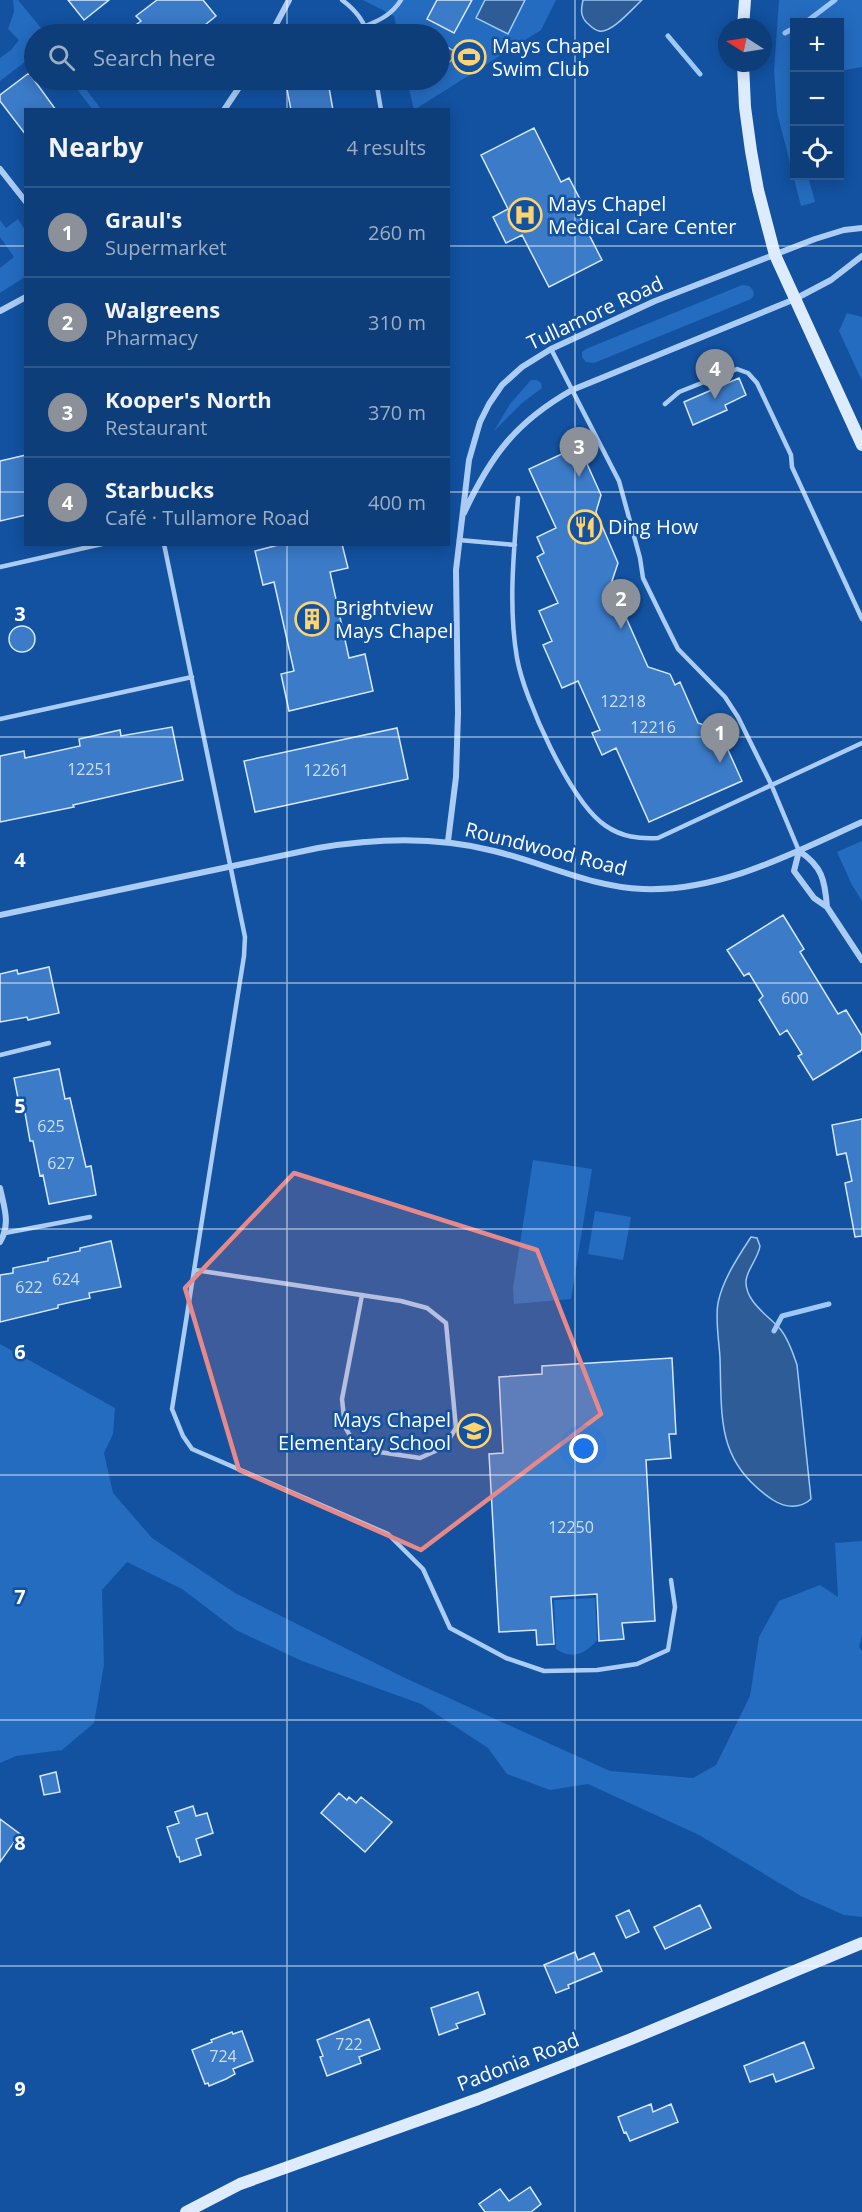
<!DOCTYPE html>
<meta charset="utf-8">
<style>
:root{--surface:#0e3e79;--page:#1c4980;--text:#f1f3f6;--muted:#9baec6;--line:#2e578a;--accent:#8c9099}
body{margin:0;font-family:"Open Sans",sans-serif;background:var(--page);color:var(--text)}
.controls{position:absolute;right:18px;top:18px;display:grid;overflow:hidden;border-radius:0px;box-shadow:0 3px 15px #0003}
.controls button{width:54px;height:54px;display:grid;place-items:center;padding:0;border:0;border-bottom:2px solid var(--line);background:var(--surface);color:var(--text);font:30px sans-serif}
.compass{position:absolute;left:718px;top:18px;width:54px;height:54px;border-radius:50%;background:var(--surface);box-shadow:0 3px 15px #0003;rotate:282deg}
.you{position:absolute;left:584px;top:1449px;width:21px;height:21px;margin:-15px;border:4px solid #fff;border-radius:50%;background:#1a73e8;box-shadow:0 0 0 9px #1a73e833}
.badge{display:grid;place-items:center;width:39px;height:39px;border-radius:50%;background:var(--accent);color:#fff;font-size:20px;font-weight:700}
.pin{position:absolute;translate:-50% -50px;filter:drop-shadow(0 2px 3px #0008)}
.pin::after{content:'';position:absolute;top:32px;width:21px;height:18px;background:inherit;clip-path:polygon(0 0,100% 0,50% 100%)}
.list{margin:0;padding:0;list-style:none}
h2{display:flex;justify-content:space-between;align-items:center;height:78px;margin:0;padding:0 24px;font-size:26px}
h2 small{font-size:20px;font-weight:400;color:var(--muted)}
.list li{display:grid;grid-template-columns:39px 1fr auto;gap:18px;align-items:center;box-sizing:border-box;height:90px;padding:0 24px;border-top:2px solid var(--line)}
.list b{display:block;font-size:22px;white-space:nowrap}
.list p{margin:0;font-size:20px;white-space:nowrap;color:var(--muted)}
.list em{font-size:20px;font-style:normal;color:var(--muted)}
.icon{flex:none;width:33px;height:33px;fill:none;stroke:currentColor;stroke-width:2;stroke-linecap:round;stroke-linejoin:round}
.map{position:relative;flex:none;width:862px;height:2212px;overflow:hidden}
.search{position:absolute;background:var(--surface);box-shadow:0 3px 15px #0003;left:24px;top:24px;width:426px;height:66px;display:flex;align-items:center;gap:15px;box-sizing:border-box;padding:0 21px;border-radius:33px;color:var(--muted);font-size:22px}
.panel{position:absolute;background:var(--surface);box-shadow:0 3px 15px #0003;left:24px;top:108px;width:426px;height:438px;border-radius:0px}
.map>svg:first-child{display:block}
</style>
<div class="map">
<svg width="862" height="2212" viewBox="0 0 862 2212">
<rect width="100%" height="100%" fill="#1252a1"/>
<!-- green -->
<path fill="#246cc0" d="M13 0H18L46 34H34V55L0 81V58L11 50 19 40 8 29 14 12Z
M363 0H556L541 30 414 110 407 80H440V34H398L394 16Z
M779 0H862V67L840 71V22H794V176H808L815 202 801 206 777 112 774 71Z
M70 80H79L101 109H92Z
M18 219 25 230V277L0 293V268L14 257 0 237V220L6 228Z
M742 285 749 286 753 290 754 295 751 299 594 363 586 362 582 357V352L586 349Z
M847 313 862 317V381L839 331Z
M531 380H537L541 383 542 388 522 403 494 431 510 404Z
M862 841V901L852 885 837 852Z
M533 1160 592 1169 571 1299 514 1304 513 1288Z
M595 1211 631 1217 623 1260 588 1254Z
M0 1344 115 1408 113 1434 104 1453 113 1493 152 1538 235 1593 405 1678 610 1771 693 1778 716 1765 750 1696 759 1637 779 1601 820 1585 838 1597 835 1543 862 1541V1636L859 1647 862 1651V1917L844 1915 801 1896 699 1835 588 1784 550 1790 507 1774 488 1748 421 1704 302 1661 236 1630 182 1589 127 1562 102 1590 104 1665 94 1723 62 1750 16 1756 0 1763Z
M595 1598 597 1640C586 1654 571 1660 556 1649L554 1600Z"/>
<!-- water -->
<path fill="#2e5c96" stroke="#9dc8f8" stroke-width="1.5" d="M485 0H525L508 34 476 18Z
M583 0H642C633 8 611 34 599 31 594 30 591 26 587 23 580 16 581 9 583 0Z
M440 43 456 52C453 61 449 64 440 65Z
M751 1237 757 1238 760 1246C758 1259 747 1269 746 1281 745 1302 769 1316 781 1330 789 1340 793 1353 797 1365L811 1499C800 1509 785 1508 773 1500 716 1462 722 1419 720 1358 719 1340 715 1319 718 1303 723 1279 738 1257 751 1237Z"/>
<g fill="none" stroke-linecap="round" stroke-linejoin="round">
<!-- stream -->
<path stroke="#9dc8f8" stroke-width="5" d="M806 22 835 0
M785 33 794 28
M668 36 700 74
M774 1331 782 1316 829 1304"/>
</g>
<!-- building -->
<path fill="#3b7bc8" stroke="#d4e7fe" stroke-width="1.5" d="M68 0H109L84 20Z
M157 0H203L216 16 194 34H124L141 21 136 16Z
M437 0H472L454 33 427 19Z
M29 73 56 110H26V135L0 101V95Z
M328 82 333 110H291L287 89Z
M534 128 561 182 569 178 582 203 575 207 602 260 549 287 522 235 506 243 493 217 508 209 481 155Z
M739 378 746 395 725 405 727 410 693 425 684 402Z
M579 446 601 495 596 512 618 563 611 584 648 667 670 674 675 685 680 682 698 723 719 730 742 781 649 822 616 748 602 755 592 733 600 730 578 681 562 688 543 645 552 641 539 611 558 603 537 557 544 553 537 537 556 528 529 469Z
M26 455V515L0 521V461Z
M282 544H342L348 568 330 572 349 658 365 654 373 691 289 711 281 674 294 671 274 582 263 585 255 551Z
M9 639a13 13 0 1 1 26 0a13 13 0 1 1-26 0Z
M172 727 183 780 73 805 74 807 0 822V756L24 751 25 758 80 746 79 739 120 730 121 736Z
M397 728 408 779 255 812 244 761Z
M783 915 804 949 800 952 838 1014 846 1010 862 1036V1050L813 1080 798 1056 802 1054 787 1030 780 1035 759 1000 763 996 749 973 744 976 727 950Z
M49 967 59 1013 28 1020 27 1017 0 1022V974L17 970 18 974Z
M59 1069 65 1099 70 1098 86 1167 91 1166 96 1195 49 1204 43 1175 40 1176 33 1141H30L24 1107 20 1108 14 1078Z
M862 1119V1236L855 1237 845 1183 852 1181 846 1153 837 1155 832 1125Z
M111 1241 121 1287 89 1293 90 1298 58 1305V1308L0 1322V1275L13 1273V1268L48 1261V1258L80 1251V1248Z
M672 1358 676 1434H669L671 1458 646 1460 655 1621 622 1623 624 1639 599 1641 597 1594 551 1597 554 1644 537 1645 536 1630 499 1632 489 1454 503 1453 499 1377 542 1374V1366Z
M56 1772 60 1792 44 1795 40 1776Z
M339 1793 347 1800 349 1797 356 1803 361 1797 392 1822 365 1852 321 1813Z
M193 1806 196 1816 207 1813 213 1833 196 1839 201 1855 180 1862 179 1857H177L167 1827 179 1823 175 1812Z
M0 1819 20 1834 0 1862Z
M700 1905 711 1928 665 1949 654 1927Z
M629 1910 639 1932 626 1938 616 1916Z
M575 1952 578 1960 594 1953 602 1971 568 1985 569 1988 556 1993 544 1965Z
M478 1992 485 2014 456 2024 458 2028 439 2035 431 2008Z
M369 2019 380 2049 359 2057 361 2063 327 2076 320 2057 323 2056 317 2040Z
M242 2031 253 2061 233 2069 235 2074 226 2079 209 2086 208 2083 205 2084 192 2050 212 2042 211 2040 232 2032 233 2034Z
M804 2042 814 2068 776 2082 773 2074 750 2082 744 2066Z
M651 2104 653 2112 671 2104 678 2122 630 2141 626 2132 624 2133 618 2117Z
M530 2187 541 2204 531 2212H485L479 2204 500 2189 509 2201Z"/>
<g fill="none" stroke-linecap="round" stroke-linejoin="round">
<!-- lane -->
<path stroke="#abcdf5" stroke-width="4.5" d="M342 0C354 9 364 19 367 34
M365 26C381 20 392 14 401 0
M376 80 381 110
M551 349 619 481 640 558 643 578 663 619 678 649 725 697 738 717 771 784 799 851
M665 404 679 392 737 369 748 373 757 383 791 455 792 467 862 619
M518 498C514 550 508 606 517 658 524 699 571 803 606 826 622 837 639 839 658 838L862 743
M459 540 515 545
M164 544 245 937 244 956 172 1409 183 1436 192 1449 388 1534 423 1569 450 1628 506 1658 544 1671 597 1670 637 1664 668 1650 675 1607 671 1580
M0 567 102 544
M0 719 192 677
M0 1055 49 1043
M5 1233 90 1217
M195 1270 401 1301 427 1308 446 1323 456 1428 444 1447 420 1458 379 1452 353 1441 345 1427 342 1399 362 1295"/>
<!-- street -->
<path stroke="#abcdf5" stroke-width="6" d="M271 34 289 0
M224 110 244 80
M0 169 26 202
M0 311 26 297
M464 513C491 455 516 422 572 390L795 299 831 280 862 256
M448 841 456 777 458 713 456 570 469 460 480 422 489 404 502 385 522 367 551 349 655 301 815 239 844 230 862 228
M827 907C825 880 822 866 799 851L794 871 814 898 827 907 862 960
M0 915 318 848C377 838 436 836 494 851 544 863 591 887 643 889 721 892 793 853 862 822
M0 1188C4 1207 11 1224 0 1242"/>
<!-- secondary -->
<path stroke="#dcebfe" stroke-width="12" d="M743 27 745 0
M743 63 745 107 751 151 758 190 775 255 862 445
M186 2212 240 2184 478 2099 631 2039 862 1943"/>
</g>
<!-- marked area -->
<path fill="#e88989" fill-opacity="0.2" stroke="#e88989" stroke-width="4.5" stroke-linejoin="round" d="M294 1173 537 1250 601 1414 421 1550 239 1470 185 1288Z"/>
<!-- grid -->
<path fill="none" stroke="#fff" stroke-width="1.5" stroke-opacity="0.55" d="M287 0V34M575 0V2212M287 80V110M0 246H26M448 246H862M0 492H26M448 492H862M287 544V2212M0 737H862M0 983H862M0 1229H862M0 1475H862M0 1720H862M0 1966H862"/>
<!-- icons -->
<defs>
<symbol id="stadium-ring" viewBox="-11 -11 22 22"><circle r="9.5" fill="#1252a1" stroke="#ffd46f" stroke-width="1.5"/><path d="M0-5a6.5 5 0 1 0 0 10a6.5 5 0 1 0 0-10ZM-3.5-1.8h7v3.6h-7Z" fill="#ffd46f"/></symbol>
<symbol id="hospital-ring" viewBox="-11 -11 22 22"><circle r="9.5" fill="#1252a1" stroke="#ffd46f" stroke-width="1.5"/><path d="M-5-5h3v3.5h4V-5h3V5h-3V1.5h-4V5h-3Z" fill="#ffd46f"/></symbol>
<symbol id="restaurant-ring" viewBox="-11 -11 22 22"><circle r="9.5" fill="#1252a1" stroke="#ffd46f" stroke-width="1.5"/><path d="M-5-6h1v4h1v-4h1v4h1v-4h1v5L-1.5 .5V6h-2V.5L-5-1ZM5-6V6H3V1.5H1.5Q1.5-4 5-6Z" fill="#ffd46f"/></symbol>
<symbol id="building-ring" viewBox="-11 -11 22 22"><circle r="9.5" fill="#1252a1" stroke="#ffd46f" stroke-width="1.5"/><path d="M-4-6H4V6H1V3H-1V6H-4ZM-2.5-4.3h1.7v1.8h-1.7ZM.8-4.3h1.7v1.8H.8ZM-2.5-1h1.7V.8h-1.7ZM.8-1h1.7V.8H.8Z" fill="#ffd46f"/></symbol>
<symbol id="school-ring" viewBox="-11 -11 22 22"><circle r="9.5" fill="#1252a1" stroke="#ffd46f" stroke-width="1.5"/><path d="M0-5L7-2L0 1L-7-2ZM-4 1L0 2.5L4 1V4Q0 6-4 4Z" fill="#ffd46f"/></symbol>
</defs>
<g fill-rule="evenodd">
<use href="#stadium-ring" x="450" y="38" width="38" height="38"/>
<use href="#hospital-ring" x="506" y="196" width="38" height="38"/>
<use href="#restaurant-ring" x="566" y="508" width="38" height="38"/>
<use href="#building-ring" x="293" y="600" width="38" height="38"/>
<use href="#school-ring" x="455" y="1412" width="38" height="38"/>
</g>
<g text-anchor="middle" stroke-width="5" stroke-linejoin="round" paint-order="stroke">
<!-- number labels -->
<g font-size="16" fill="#cedef1">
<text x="623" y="707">12218</text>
<text x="653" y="733">12216</text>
<text x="90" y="775">12251</text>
<text x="326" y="776">12261</text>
<text x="795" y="1004">600</text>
<text x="51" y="1132">625</text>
<text x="61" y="1169">627</text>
<text x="66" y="1285">624</text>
<text x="29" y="1293">622</text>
<text x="571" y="1533">12250</text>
<text x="349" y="2050">722</text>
<text x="223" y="2062">724</text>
</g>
<!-- poi labels -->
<g font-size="20" fill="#fff" stroke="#1252a1" text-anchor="start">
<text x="492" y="53">Mays Chapel<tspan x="492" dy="23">Swim Club</tspan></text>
<text x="548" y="211">Mays Chapel<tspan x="548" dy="23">Medical Care Center</tspan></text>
<text x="608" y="534">Ding How</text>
<text x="335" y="615">Brightview<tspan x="335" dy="23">Mays Chapel</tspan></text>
<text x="451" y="1427" text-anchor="end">Mays Chapel<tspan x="451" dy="23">Elementary School</tspan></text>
</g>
<!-- street labels -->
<g font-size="20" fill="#fff" stroke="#1252a1">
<text transform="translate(595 313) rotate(-25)" y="7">Tullamore Road</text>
<text transform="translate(546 849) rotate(14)" y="7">Roundwood Road</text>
<text transform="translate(518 2062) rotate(-21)" y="7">Padonia Road</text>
</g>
</g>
<g font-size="20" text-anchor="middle" font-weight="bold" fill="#fff" stroke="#1252a1" stroke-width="5" stroke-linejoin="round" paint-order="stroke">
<text x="20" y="621">3</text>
<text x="20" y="867">4</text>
<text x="20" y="1113">5</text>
<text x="20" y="1359">6</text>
<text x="20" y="1604">7</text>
<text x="20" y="1850">8</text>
<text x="20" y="2096">9</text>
</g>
</svg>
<div class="controls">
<button>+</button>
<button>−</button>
<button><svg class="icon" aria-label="locate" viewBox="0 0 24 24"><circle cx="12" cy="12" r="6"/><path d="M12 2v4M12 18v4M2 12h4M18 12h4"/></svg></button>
</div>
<svg class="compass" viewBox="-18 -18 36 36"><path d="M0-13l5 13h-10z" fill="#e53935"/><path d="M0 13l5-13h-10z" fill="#9baec6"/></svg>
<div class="you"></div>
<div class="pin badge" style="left:720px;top:763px">1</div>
<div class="pin badge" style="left:621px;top:629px">2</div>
<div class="pin badge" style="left:579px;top:477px">3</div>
<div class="pin badge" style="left:715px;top:399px">4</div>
<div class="search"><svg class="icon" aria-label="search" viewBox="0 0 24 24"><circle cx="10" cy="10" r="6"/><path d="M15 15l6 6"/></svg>Search here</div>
<section class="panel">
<h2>Nearby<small>4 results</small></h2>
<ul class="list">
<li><span class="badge">1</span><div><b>Graul's</b><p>Supermarket</p></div><em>260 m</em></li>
<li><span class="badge">2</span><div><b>Walgreens</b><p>Pharmacy</p></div><em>310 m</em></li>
<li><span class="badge">3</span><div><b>Kooper's North</b><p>Restaurant</p></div><em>370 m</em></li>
<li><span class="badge">4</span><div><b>Starbucks</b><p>Café · Tullamore Road</p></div><em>400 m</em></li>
</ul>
</section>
</div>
